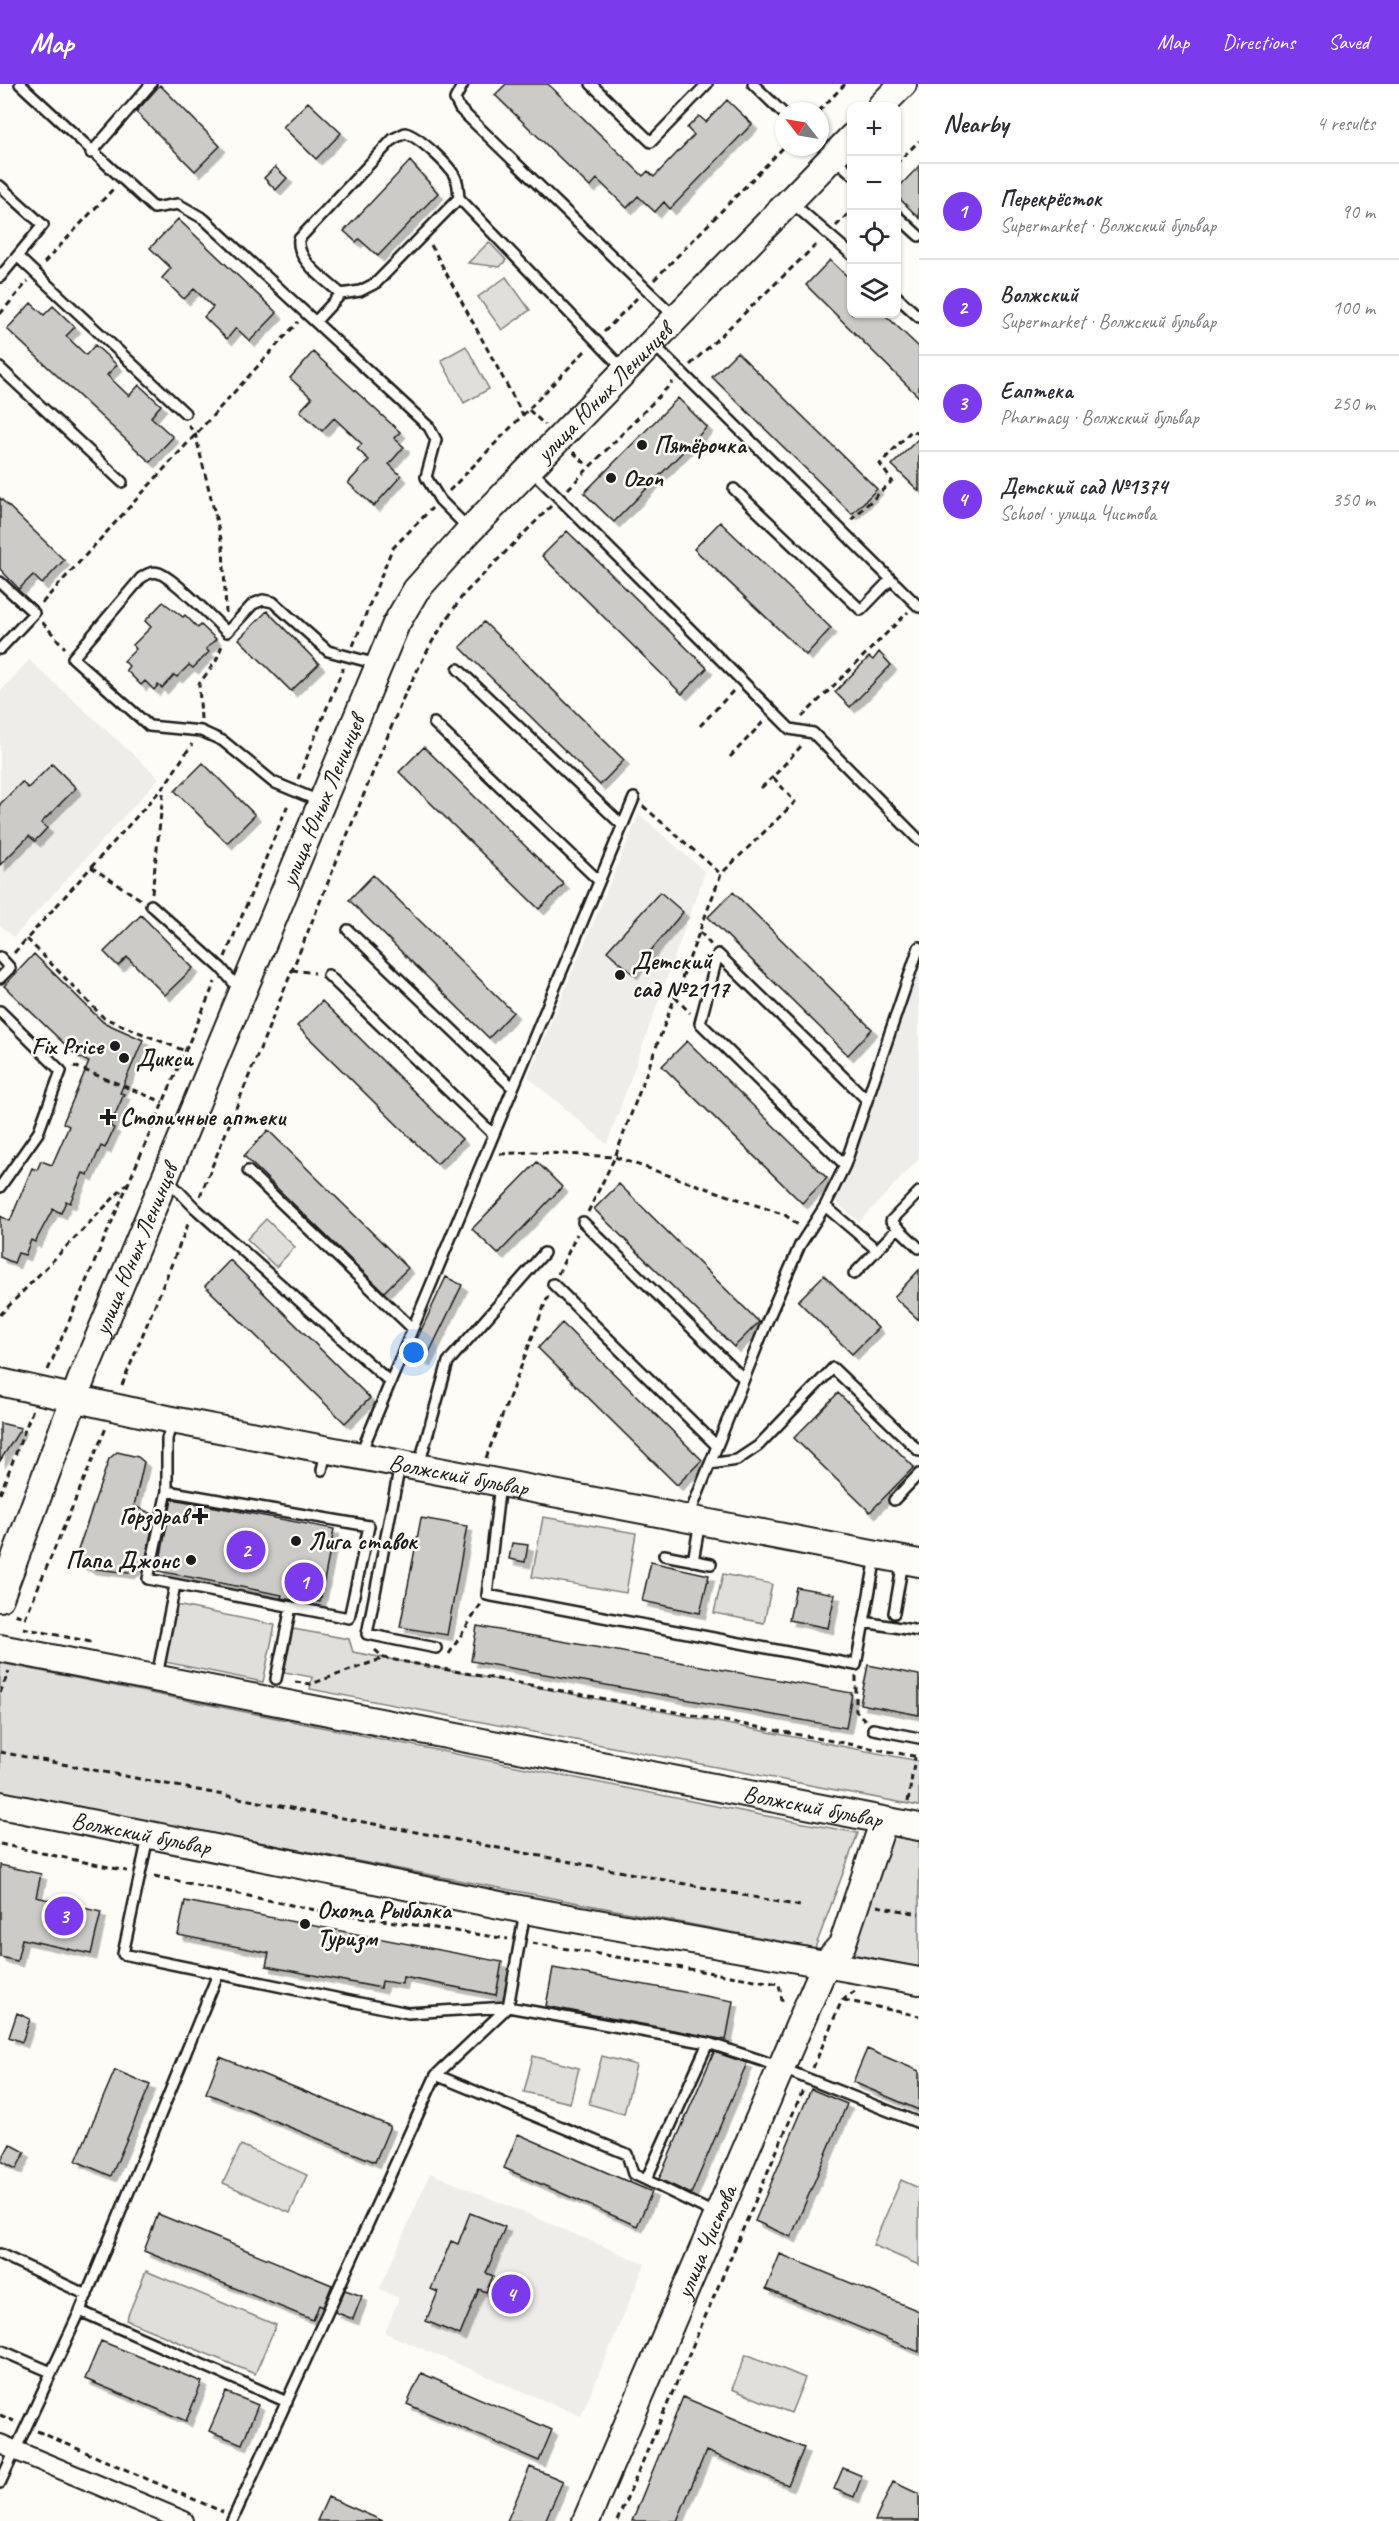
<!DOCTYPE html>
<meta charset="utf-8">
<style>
:root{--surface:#fff;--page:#f7f7f7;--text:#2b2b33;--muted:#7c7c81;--line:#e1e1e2;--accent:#7c3aed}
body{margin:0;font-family:Caveat,sans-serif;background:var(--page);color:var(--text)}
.controls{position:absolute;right:18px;top:18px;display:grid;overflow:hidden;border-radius:12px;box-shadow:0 2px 4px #0004}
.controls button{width:54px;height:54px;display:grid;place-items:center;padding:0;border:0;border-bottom:2px solid var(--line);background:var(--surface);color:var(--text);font:30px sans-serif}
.compass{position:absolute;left:775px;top:18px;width:54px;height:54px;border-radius:50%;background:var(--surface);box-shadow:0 2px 4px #0004;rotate:301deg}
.you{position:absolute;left:414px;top:1269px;width:21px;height:21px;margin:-15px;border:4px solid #fff;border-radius:50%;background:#1a73e8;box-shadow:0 0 0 9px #1a73e833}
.badge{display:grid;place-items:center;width:39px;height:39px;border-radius:50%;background:var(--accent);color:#fff;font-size:20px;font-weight:700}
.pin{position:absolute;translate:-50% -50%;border:3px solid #fff;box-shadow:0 2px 6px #0006}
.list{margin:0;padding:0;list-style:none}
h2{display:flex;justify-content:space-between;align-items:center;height:78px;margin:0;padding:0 24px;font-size:26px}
h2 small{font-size:20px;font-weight:400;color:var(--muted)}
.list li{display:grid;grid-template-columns:39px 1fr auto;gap:18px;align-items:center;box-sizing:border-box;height:96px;padding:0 24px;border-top:2px solid var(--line)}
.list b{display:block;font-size:22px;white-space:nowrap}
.list p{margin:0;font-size:20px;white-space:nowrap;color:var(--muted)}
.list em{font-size:20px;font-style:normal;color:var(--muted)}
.icon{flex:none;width:33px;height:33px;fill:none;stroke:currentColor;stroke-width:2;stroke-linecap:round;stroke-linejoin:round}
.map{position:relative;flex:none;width:919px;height:2437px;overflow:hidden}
header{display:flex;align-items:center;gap:36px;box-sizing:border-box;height:84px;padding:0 30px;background:var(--accent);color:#fff}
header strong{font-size:28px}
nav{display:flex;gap:33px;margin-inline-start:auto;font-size:21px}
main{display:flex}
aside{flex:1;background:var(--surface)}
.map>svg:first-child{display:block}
</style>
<header>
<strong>Map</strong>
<nav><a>Map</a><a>Directions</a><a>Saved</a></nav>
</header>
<main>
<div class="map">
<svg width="919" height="2437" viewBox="0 0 919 2437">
<defs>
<filter id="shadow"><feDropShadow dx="5.5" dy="5.5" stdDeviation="0" flood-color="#0004"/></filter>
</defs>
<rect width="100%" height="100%" fill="#fdfcf7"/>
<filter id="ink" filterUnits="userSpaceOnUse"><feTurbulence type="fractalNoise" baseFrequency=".0167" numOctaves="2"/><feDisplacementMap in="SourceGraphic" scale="12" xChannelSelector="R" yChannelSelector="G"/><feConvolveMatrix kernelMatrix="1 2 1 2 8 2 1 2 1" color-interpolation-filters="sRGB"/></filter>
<g filter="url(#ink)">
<!-- built -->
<path fill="#eeede9" d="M29 576 159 694 14 853 0 841V608Z
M639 730 705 788 607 1060 528 993Z
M919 871V1075L859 1138 835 1117Z
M430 2089 645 2180 581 2332 385 2249 399 2214 380 2205Z"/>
<!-- green -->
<path fill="#e0dfdb" stroke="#7e7e7c" stroke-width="1.5" d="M489 158 506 176 500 183 468 179Z
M506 193 530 226 502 246 478 213Z
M466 262 489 305 464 319 441 276Z
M266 1135 295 1163 276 1183 247 1155Z
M543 1433 636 1449 626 1509 532 1493Z
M723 1490 772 1500 764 1539 714 1529Z
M176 1521 275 1541 263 1598 165 1578Z
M293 1545 349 1555 353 1568 919 1677V1722L310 1605 312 1593 284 1588Z
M0 1579 761 1731 858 1749 815 1864 0 1709Z
M890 1752 919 1757V1883L846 1869Z
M533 1972 579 1984 570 2019 524 2008Z
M602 1972 636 1981 624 2030 589 2020Z
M241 2061 307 2091 290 2129 223 2099Z
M901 2096 919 2104V2181L873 2161Z
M146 2187 276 2241 255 2290 126 2236Z
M746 2270 805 2294 791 2329 732 2305Z"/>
<!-- building -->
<path fill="#cccbc8" stroke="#1c1c1c" stroke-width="1.5" filter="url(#shadow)" d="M506 0H548L643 92 648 87 654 93 694 51 687 44 699 32 706 38 727 16 752 40 670 125 664 118 655 128 638 112 627 124 597 95 590 103 495 11Z
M160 1 220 62 195 87 136 28Z
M308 18 341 49 316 75 283 43Z
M410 77 438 109 378 172 359 155 356 158 344 147Z
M919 82V134L897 112V105Z
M275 83 287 94 276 106 264 94Z
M178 135 277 229 250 257 236 244 227 255 204 233 213 223 194 205 184 215 162 194 171 184 150 164Z
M830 176 852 197V230H884L919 263V313L806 201Z
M31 219 44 231 53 222 75 243 66 252 86 271 95 261 117 281 107 291 129 312 139 301 161 321 151 333 173 353 150 378 7 245Z
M313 268 400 348 394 354 404 363 389 380 401 392 374 422 348 399 369 376 357 365 362 360 334 334 322 347 300 327 312 314 290 294Z
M737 268 877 405 852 430 712 293Z
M678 314 707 343 614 438 584 409Z
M919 354V407L892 381Z
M0 414 64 476 42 500 33 491 19 505 0 485Z
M720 438 831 544 806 571 694 465Z
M567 447 707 584 682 610 542 472Z
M163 518 183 533 185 531 198 544 201 541 216 555 206 565 209 568 193 584 189 581 177 593 174 591 162 604 158 601 154 606 145 597 141 601 126 586 129 582 124 577 136 565 133 561 151 543 145 537Z
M267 527 319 580 291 607 239 555Z
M484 538 624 676 600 701 460 563Z
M879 568 891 581 850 623 835 608 869 573 873 576Z
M424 663 564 800 539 825 399 688Z
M203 679 255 731 227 759 175 707Z
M52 680 76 704 41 739 47 744 35 757 29 752 0 781V720L22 698 28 704Z
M373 791 513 928 489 954 349 816Z
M660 808 683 828 632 889 607 867Z
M733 808 872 945 848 971 708 833Z
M141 831 193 884 165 911 127 873 118 882 104 868Z
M34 870 103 938 143 956 120 1009 124 1010 110 1042 114 1044 105 1064 101 1062 88 1091 83 1089 70 1119 66 1117 61 1129 53 1125 35 1158 31 1156 25 1171 18 1169 14 1179 0 1173V1132L10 1137 32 1084 37 1086 41 1077 52 1081 69 1042 63 1039 89 978 77 972 4 902Z
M322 917 462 1055 437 1080 297 942Z
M687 957 827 1094 802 1119 662 982Z
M268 1046 408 1184 384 1208 244 1072Z
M537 1078 562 1103 498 1170 472 1145Z
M619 1100 759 1238 734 1263 594 1125Z
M230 1176 370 1314 345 1339 205 1202Z
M919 1186V1236L894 1213Z
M824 1191 878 1244 852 1270 798 1217Z
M446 1193 462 1201 425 1277 410 1270Z
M562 1239 702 1376 677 1401 538 1264Z
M838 1309 914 1383 870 1428 794 1354Z
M0 1339 21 1344 0 1377Z
M117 1368 138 1373 144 1378 134 1422 155 1431 145 1478 129 1489 90 1484 80 1480 77 1469 109 1375Z
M172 1415 334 1445 320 1518 304 1515 303 1518 281 1514 282 1511 158 1487Z
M421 1434 467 1442 447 1551 400 1543Z
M512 1459 528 1461 525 1478 509 1475Z
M651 1478 709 1491 700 1529 642 1517Z
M796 1503 835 1510 828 1544 789 1536Z
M477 1542 852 1609 846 1644 471 1577Z
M868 1581 919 1591V1631L860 1620Z
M0 1781 41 1790 36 1813 101 1828 91 1870 22 1855 17 1877 0 1873Z
M185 1817 502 1878 496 1911 403 1893 402 1900 382 1897 381 1904 266 1882 269 1869 178 1851Z
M553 1884 733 1917 726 1956 546 1922Z
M17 1929 30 1935 22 1958 9 1953Z
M867 1965 919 1987V2026L853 1998Z
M714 1968 747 1979 691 2110 659 2095Z
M220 1973 390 2042 375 2078 206 2009Z
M115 1986 150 2001 111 2092 76 2077Z
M811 2005 847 2020 791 2153 755 2137Z
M518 2050 652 2108 637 2142 504 2084Z
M10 2060 25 2068 16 2085 1 2077Z
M470 2129 505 2143 486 2189 493 2192 486 2208 479 2205 460 2251 426 2237 438 2208 431 2205 451 2157 458 2160Z
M158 2130 332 2201 323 2223 319 2221 313 2236 144 2167Z
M780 2170 919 2227V2268L766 2205Z
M345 2206 362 2212 353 2235 335 2228Z
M101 2257 202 2298 186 2337 85 2295Z
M421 2289 552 2346 539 2377 407 2320Z
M226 2308 258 2321 242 2360 209 2347Z
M683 2313 804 2364 788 2401 706 2367 677 2437H632Z
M530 2383 563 2397 545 2437H507Z
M843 2384 862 2392 854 2413 834 2405Z
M893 2398 919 2410V2437H875Z
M328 2413 383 2437H317Z"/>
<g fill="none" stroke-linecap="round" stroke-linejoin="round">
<defs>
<path id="lane" d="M20 0 154 124 178 120 204 135 429 343 436 356 426 393 440 416 468 444
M463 0 455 15 460 25 674 232
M591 0 651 58 707 0
M753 0 784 30
M91 69 151 0
M833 73 852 90
M0 102 43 141 0 193
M791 118 852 171
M896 131 919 152
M18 173 185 329
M341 210 360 207 376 199 459 114
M896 212 919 233
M317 236 341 210C327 197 296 177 299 155L393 55 405 49C418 52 451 82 456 95 459 101 458 108 459 114L623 285
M653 260 919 523
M0 284 122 398
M532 387 790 645 813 649 919 756
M734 405 861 526 891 495
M0 498 34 529 0 565
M458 585 622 741
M434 639 598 796
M319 717 273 698 223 657 201 647 149 642 73 574 141 494C147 490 152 487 159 489 176 496 212 534 227 548L253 520 263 516 273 518 328 567 377 580
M151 821 221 884 240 906
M348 846 512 1003
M0 873 10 884 0 894
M328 891 493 1050
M0 927 61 987 38 1049 0 1103
M845 1081 700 939 718 870 867 1016
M248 1087 412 1244
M167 1095 195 1124 389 1297
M919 1108 891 1137 919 1164
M825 1122 877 1166
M583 1138 744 1295
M854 1190 898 1144
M553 1200 717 1362
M360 1371 634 714
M710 1380 737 1376 758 1362 833 1284 919 1367
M400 1381 367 1550 436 1564
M419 1381 448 1278 544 1169
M322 1386 326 1368
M500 1400 487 1511 856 1581 876 1473
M167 1407 369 1442 349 1534 148 1495 167 1407V1355L172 1338
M894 1416 919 1390
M689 1432 766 1240 800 1161 825 1122 845 1081 919 863
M664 1471 711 1480
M693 1477 700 1438
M894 1529 903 1478
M864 1538 919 1547
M157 1592 175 1501
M276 1595 291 1523
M873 1645 919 1654
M148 1753 123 1870 408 1929 508 1923 708 1959
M436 1991 508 1923 525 1828
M716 2130 646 2096 708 1959 763 1977 919 2039
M0 2170 87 2211
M80 2227 287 2318
M0 2266 51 2288
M0 2399 80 2227 218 1890
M232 2437 436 1991 627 2070 633 2090 646 2096"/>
<path id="street" d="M0 2360 184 2437"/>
<g id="secondary">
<path d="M881 22 903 0"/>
<path id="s1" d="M0 1298 172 1336 919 1479"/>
<path id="s2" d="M0 1514 83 1291 396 540 416 506 470 446 852 53"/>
<path id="s3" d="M0 1564 919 1743"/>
<path id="s4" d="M0 1721 525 1826 919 1897"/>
<path id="s5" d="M586 2437 826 1879 842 1861 881 1745 888 1737"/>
</g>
</defs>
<!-- lane casing -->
<use href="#lane" stroke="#1c1c1c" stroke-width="14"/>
<!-- street casing -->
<use href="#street" stroke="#1c1c1c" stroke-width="22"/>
<!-- secondary casing -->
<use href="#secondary" stroke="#1c1c1c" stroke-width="30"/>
<!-- path -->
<path stroke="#1c1c1c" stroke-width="3" stroke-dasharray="6 4.5" stroke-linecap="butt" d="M819 27 845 0
M896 80 919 57
M836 142 852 126
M431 161 523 331
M44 179 113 105
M654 196 784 63
M0 230 28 197
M604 248 637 214
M690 281 818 159
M529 326 545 341
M188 341 195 349 223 463 226 529
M573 368 588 382
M568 405 673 298
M449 407 587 265
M851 436 892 397 880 380 912 346 919 350
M42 519 298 238
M42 538 65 564
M353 562 392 465 432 424
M802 633 908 528
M201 635 199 600 216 577 223 559
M700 642 734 606
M730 673 764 637
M298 695 343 584
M761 704 773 693
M643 722 721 790
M91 783 140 815
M152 809 164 702
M700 848 711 861
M27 855 104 934 185 967
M14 869 165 701 192 660
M225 873 289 718
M292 886 315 889
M675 913 690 929
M74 982 163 1018
M500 1070 533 1068 615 1073 785 1131 798 1141
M200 1112 404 612 432 558 463 511 551 422
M588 1128 615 1073 721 790 795 718 773 693 804 659
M558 1190 577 1150
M0 1231 128 1099
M48 1286 215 898
M122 1301 189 1138
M486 1374 548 1212
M0 1410 33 1325
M15 1530 25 1534 106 1344
M23 1544 91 1558
M375 1566 384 1574 919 1673
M449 1570 481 1520
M856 1592V1627L865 1636
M295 1598 311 1600 384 1574
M0 1609 9 1587
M0 1668 800 1822
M908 1718 915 1673
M0 1760 127 1787
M154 1792 315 1826 508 1855
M877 1822 919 1830
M532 1859 779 1900 783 1922
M844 1916 919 1932
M813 1984 842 1916 855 1907
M0 2331 14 2337
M37 2347 223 2428
M617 2437 803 2006"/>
<!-- lane -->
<use href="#lane" stroke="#fdfcf7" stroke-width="9"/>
<!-- street -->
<use href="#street" stroke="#fdfcf7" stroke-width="18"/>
<!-- secondary -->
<use href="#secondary" stroke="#fdfcf7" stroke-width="26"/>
</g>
</g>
<!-- markers -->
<g fill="#1c1c1c" stroke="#fdfcf7" stroke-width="2">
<circle cx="642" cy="361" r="6"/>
<circle cx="611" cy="394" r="6"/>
<circle cx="620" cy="891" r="6"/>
<circle cx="115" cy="962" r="6"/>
<circle cx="124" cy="974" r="6"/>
<path d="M105 1024h6v6h6v6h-6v6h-6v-6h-6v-6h6z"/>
<path d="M197 1423h6v6h6v6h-6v6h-6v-6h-6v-6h6z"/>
<circle cx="296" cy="1457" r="6"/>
<circle cx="191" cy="1476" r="6"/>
<circle cx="305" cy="1840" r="6"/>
</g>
<g text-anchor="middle" stroke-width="5" stroke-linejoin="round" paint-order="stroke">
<!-- street labels -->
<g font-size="24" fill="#1c1c1c" stroke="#fdfcf7">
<text dy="8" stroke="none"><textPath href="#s2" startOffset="1364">улица Юных Ленинцев</textPath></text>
<text dy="8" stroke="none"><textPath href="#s2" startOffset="860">улица Юных Ленинцев</textPath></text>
<text dy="8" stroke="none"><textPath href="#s2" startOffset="374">улица Юных Ленинцев</textPath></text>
<text dy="8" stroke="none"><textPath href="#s1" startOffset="468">Волжский бульвар</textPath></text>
<text dy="8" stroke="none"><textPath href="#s3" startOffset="828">Волжский бульвар</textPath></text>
<text dy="8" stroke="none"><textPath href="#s4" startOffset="144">Волжский бульвар</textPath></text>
<text dy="8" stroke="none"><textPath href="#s5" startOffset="304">улица Чистова</textPath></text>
</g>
<!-- poi labels -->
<g font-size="24" font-weight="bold" fill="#1c1c1c" stroke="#fdfcf7" text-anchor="start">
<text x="654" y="369">Пятёрочка</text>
<text x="623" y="402">Ozon</text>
<text x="632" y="885">Детский<tspan x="632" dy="28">сад №2117</tspan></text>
<text x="103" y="970" text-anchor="end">Fix Price</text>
<text x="136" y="982">Дикси</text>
<text x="120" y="1041">Столичные аптеки</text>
<text x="188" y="1440" text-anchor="end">Горздрав</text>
<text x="308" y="1465">Лига ставок</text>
<text x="179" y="1484" text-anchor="end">Папа Джонс</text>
<text x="317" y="1834">Охота Рыбалка<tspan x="317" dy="28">Туризм</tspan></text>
</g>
</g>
</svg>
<div class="controls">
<button>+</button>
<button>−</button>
<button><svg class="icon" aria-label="locate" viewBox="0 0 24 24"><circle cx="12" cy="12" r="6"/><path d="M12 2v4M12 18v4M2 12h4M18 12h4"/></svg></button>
<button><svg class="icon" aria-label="layers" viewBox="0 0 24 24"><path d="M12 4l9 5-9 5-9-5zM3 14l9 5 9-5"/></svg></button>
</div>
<svg class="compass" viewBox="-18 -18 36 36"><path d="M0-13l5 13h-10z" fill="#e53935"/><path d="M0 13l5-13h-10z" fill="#7c7c81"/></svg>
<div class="you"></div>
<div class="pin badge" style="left:304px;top:1498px">1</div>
<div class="pin badge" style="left:246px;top:1466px">2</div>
<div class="pin badge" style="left:64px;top:1832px">3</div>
<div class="pin badge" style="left:511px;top:2210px">4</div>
</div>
<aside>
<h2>Nearby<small>4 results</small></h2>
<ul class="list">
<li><span class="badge">1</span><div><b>Перекрёсток</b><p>Supermarket · Волжский бульвар</p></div><em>90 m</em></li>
<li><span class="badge">2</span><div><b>Волжский</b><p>Supermarket · Волжский бульвар</p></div><em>100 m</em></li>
<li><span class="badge">3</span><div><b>Еаптека</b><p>Pharmacy · Волжский бульвар</p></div><em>250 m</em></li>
<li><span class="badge">4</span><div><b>Детский сад №1374</b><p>School · улица Чистова</p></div><em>350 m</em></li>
</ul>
</aside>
</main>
